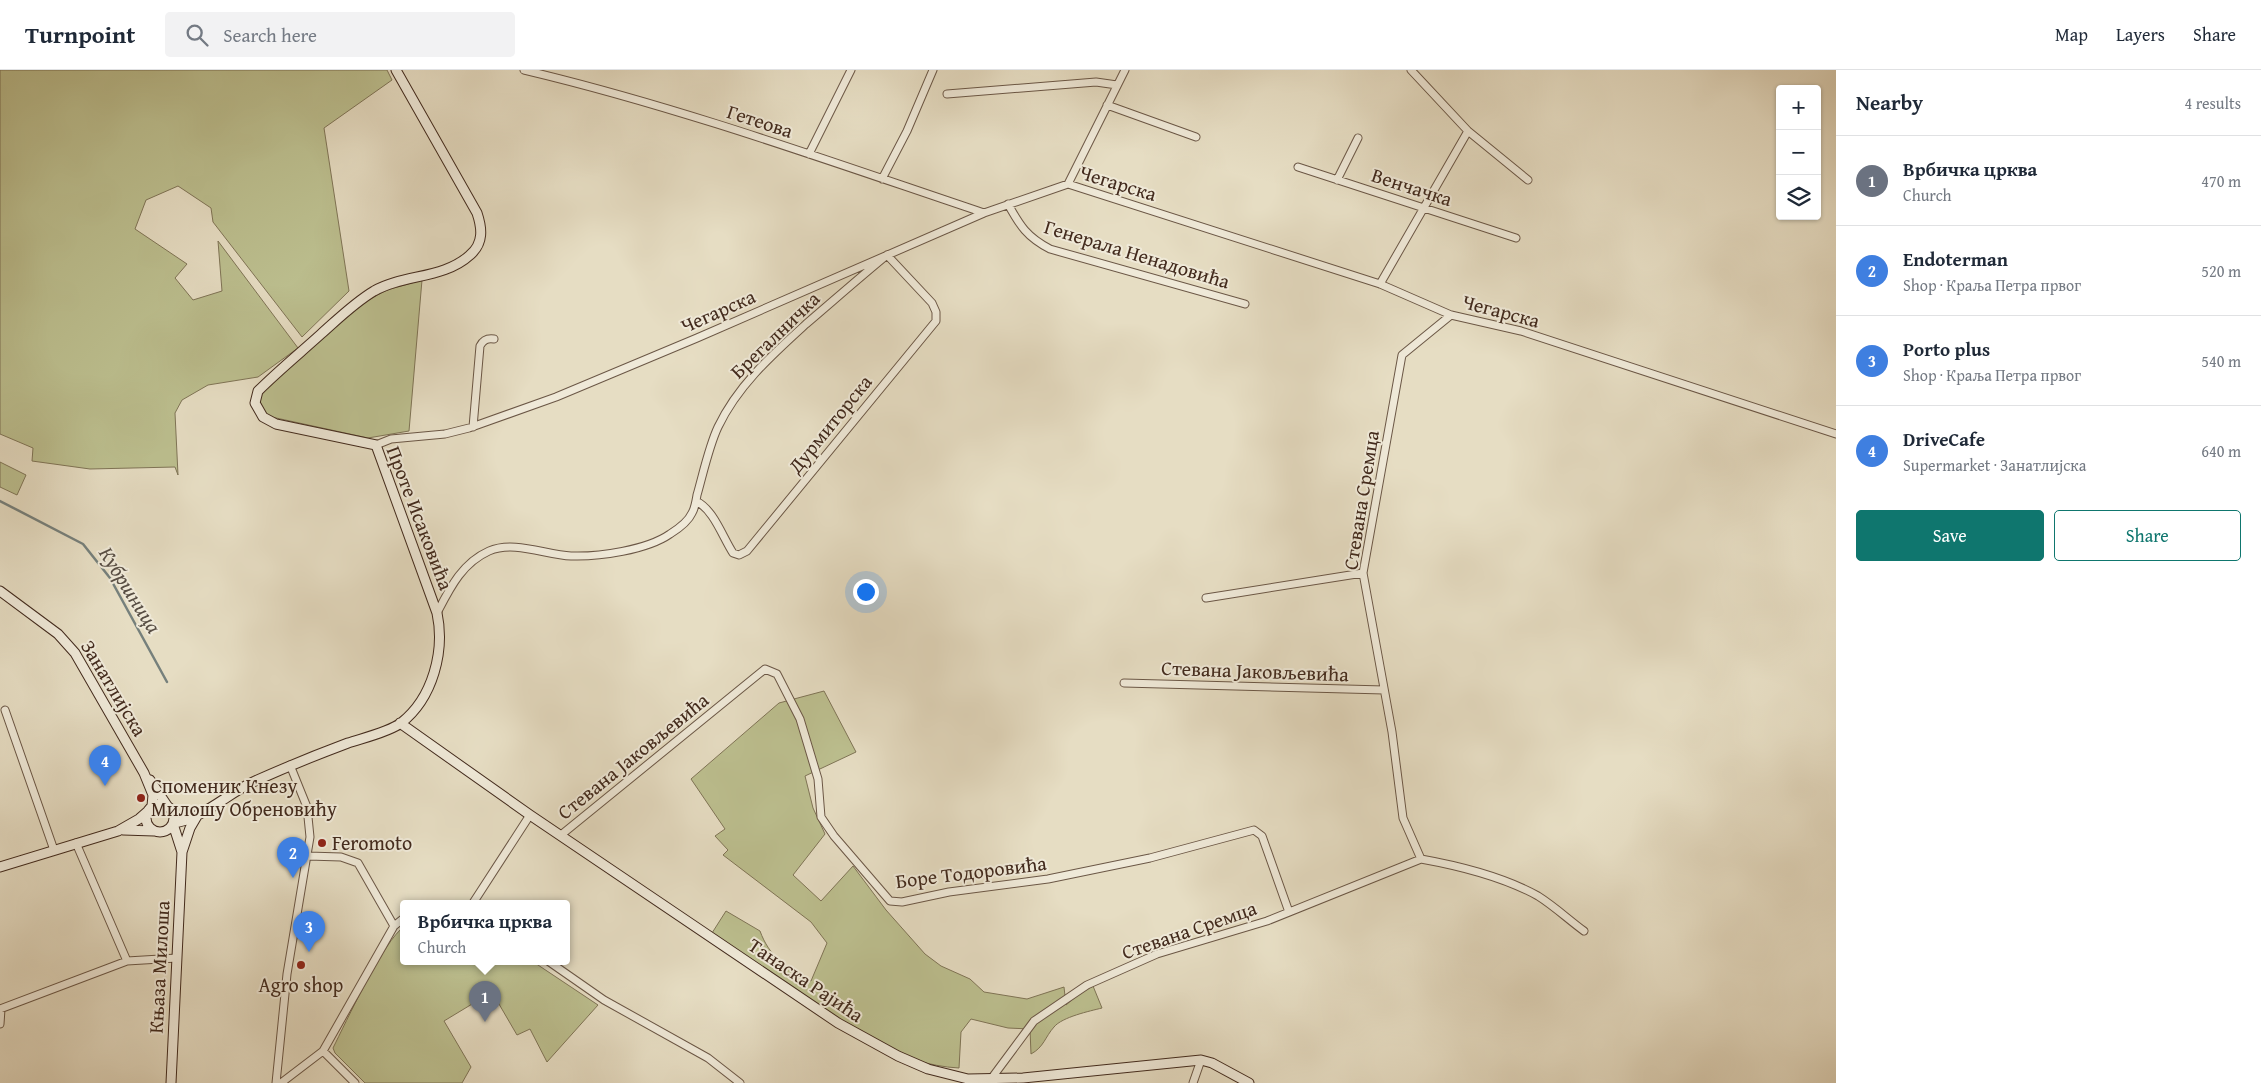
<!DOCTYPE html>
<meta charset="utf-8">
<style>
:root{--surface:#fff;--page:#f2f2f3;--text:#1f2937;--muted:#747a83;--line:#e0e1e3;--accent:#0f766e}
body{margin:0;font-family:"Gentium Book Plus",serif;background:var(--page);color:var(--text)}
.controls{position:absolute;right:15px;top:15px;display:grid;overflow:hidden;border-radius:5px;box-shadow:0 1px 4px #0004}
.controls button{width:45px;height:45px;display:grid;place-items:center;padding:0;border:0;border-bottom:1px solid var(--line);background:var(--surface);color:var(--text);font:25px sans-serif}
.you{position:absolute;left:865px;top:521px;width:18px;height:18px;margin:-12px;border:4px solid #fff;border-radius:50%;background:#1a73e8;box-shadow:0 0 0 8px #1a73e833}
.badge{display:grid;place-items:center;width:32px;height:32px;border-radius:50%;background:var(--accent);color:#fff;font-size:16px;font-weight:700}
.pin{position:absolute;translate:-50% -41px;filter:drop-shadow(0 1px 2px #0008)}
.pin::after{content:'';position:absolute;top:26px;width:18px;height:15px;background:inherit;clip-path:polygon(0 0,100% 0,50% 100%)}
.popup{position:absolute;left:400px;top:830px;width:170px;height:65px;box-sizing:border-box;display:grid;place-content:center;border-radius:5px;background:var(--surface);filter:drop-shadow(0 1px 4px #0005);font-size:16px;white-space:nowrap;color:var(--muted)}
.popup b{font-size:19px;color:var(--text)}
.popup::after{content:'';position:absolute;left:50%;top:100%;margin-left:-10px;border:10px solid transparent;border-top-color:var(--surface)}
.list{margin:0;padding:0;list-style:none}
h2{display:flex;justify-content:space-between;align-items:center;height:65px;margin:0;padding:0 20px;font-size:21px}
h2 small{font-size:16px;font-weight:400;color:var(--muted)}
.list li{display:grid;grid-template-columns:32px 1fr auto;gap:15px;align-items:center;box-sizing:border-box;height:90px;padding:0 20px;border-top:1px solid var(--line)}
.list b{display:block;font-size:19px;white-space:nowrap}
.list p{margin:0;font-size:16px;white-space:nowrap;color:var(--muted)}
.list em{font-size:16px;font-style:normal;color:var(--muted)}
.actions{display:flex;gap:10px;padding:15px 20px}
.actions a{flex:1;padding:11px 0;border:1px solid var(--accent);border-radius:5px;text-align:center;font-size:18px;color:var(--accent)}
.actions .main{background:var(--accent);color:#fff}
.icon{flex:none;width:28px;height:28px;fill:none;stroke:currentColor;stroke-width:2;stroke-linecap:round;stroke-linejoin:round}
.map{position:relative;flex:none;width:1836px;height:1013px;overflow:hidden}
header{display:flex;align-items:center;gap:30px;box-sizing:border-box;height:70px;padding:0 25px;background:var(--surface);border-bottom:1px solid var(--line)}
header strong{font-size:24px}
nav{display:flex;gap:28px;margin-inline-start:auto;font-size:18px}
.search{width:350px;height:45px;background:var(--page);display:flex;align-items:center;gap:12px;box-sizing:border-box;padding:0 18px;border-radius:5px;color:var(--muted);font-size:19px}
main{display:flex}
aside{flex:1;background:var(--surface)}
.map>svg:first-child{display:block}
</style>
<header>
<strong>Turnpoint</strong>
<div class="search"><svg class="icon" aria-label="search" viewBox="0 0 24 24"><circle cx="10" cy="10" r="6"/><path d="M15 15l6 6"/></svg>Search here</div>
<nav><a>Map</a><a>Layers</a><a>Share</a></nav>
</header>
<main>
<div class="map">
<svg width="1836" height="1013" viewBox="0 0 1836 1013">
<rect width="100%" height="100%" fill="#e6ddc3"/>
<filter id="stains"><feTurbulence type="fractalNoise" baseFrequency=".004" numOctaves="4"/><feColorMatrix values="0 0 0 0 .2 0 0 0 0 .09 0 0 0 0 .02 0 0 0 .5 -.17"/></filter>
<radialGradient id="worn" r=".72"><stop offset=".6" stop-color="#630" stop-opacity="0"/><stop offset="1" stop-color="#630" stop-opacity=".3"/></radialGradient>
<!-- green -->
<path fill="#bcbf8f" stroke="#7f7456" d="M0 0H387L392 10 324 58 349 221 302 267 213 152 211 138 178 116 146 130 135 159 187 194 175 208 193 230 222 221 218 171 298 278 258 307 208 315 182 330 175 343 178 405 175 397 90 399 32 391 33 378 0 364Z
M422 210 409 361 368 368 267 346 262 337 259 328 265 318 357 236 387 220Z
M0 392 26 405 17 425 0 417Z
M824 621 856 682 805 706 813 738 825 764 793 805 821 831 853 796 886 840 925 884 941 896 970 909 984 922 1027 929 1064 917 1066 935 1079 924 1093 916 1102 938C1090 941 1062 947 1054 957 1045 967 1044 977 1031 984L1030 959 1008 958 971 949 961 962 959 998C898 995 846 957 797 923 769 903 740 883 712 863L726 841 760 861C769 886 787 900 811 911L827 873 811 852 723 785 728 780 715 766 725 759 691 709 779 633Z
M404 857V891H532L598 935 547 992 530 959 517 965 492 922 444 951 471 997 462 1013H365L335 983 333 978C345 954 385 868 404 857Z"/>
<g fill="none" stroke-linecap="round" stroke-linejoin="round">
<!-- stream -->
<path stroke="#76807c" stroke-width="2.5" d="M0 431 83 474 110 508 167 612"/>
<defs>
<path id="street" d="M524 0C680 37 832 92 984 143
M1411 0 1468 61 1528 110
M947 24 1096 12 1117 15
M1107 35 1196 67
M809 84 851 0
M1298 97 1516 168
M882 109 907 61 933 0
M1337 110 1358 68
M1068 114 1125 0
M1008 134C1020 156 1027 167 1050 179L1245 234
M1380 214 1468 61
M473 357 480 276C483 270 487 268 494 269
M376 375 391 369 445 364 469 358 556 327 697 268 984 143 1068 114 1380 214 1451 245 1521 261 1836 364
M1206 528 1363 503
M437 543C450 518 462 493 489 481 514 470 546 485 571 486 599 487 647 480 670 464 678 459 688 452 692 443 695 438 696 431 697 425 703 404 709 376 718 357 738 315 772 285 806 254 833 231 859 208 887 185L932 233 936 242V251L747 481 739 485 733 483C722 466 714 440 696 431
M1124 613 1384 620
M5 640 54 780
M561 765 765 599 777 604 800 649 818 709 821 747 834 766 890 831 902 832 949 822 1048 809 1150 788 1254 760 1262 766 1289 842
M76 773 127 891
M308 786 341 787 358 793 394 856
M1421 789 1403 748 1392 662 1363 503 1402 285 1451 245
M473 833 530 745
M548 891 604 930 708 988 740 1013
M0 939 127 891 177 888
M0 954 1 939
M323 981 355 1013
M991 1009 1034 951 1087 915 1157 884 1267 851 1421 789C1460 796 1502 806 1538 826 1554 836 1569 850 1584 861
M276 1013 287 904 310 767 307 737 290 695
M281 1013 323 981 394 856 404 848
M1193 1013 1201 990"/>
<path id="secondary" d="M0 521 58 564 75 583 144 703 153 725 152 736
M400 653 530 745 838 953 898 986 928 999 968 1009 1023 1008 1201 990 1212 993 1249 1013
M150 710 168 737
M146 748a14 14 0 1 1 28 0a14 14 0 1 1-28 0Z
M173 753C201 750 227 724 253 712 284 698 316 685 348 673 363 668 389 662 401 653 433 628 445 581 437 543L376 375 276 354 263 347 255 333 258 321C278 301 300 283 321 264 338 249 354 233 374 221 404 204 444 209 470 185 484 173 482 158 477 143L396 0
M123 760 154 761
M182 782 190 758 197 746
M0 797 118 761 139 749 147 742
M171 1013 182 782 173 754"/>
</defs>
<!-- street casing -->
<use href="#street" stroke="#6b5746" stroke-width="9"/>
<!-- secondary casing -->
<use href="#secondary" stroke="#422a1d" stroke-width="11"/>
<!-- street -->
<use href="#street" stroke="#efe9d8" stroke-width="7"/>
<!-- secondary -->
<use href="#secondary" stroke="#efe9d8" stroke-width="9"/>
</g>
<!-- markers -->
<g fill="#8f2418" stroke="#efe9d8" stroke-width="2">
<circle cx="141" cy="728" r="5"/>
<circle cx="322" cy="773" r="5"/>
<circle cx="301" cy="895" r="5"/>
</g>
<g text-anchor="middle" stroke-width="4" stroke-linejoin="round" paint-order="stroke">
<!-- street labels -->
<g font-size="20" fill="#422a1d" stroke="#efe9d8">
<text transform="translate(760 51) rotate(18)" y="7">Гетеова</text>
<text transform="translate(1118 113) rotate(17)" y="7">Чегарска</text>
<text transform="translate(1412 117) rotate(18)" y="7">Венчачка</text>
<text transform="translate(1137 184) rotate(17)" y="7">Генерала Ненадовића</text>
<text transform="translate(718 241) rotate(-24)" y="7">Чегарска</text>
<text transform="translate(1501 241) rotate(15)" y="7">Чегарска</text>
<text transform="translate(775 265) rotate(-44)" y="7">Брегалничка</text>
<text transform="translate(830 354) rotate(-51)" y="7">Дурмиторска</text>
<text transform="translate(1361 430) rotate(-81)" y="7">Стевана Сремца</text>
<text transform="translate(420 448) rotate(69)" y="7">Проте Исаковића</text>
<text transform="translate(1255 601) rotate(2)" y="7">Стевана Јаковљевића</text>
<text transform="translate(114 618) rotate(59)" y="7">Занатлијска</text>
<text transform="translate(633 686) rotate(-39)" y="7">Стевана Јаковљевића</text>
<text transform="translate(971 802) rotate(-7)" y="7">Боре Тодоровића</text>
<text transform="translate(1189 860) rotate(-19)" y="7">Стевана Сремца</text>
<text transform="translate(159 897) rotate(-87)" y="7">Књаза Милоша</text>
<text transform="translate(806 910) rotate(34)" y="7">Танаска Рајића</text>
</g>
<!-- poi labels -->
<g font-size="20" fill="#422a1d" stroke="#efe9d8" text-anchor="start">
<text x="151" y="723">Споменик Кнезу<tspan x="151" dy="23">Милошу Обреновићу</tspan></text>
<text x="332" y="780">Feromoto</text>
<text x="301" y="922" text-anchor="middle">Agro shop</text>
</g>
<!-- water labels -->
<g font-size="21" font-style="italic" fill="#584e44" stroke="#efe9d8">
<text transform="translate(130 520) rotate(58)" y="7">Кубршница</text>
</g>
</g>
<rect width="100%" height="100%" filter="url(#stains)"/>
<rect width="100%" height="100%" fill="url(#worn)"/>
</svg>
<div class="controls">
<button>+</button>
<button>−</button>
<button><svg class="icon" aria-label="layers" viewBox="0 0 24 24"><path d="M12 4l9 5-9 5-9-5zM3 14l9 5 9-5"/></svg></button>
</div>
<div class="you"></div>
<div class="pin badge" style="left:485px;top:952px;background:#6b7280">1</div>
<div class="popup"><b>Врбичка црква</b>Church</div>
<div class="pin badge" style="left:293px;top:808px;background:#3f7fe0">2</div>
<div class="pin badge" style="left:309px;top:882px;background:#3f7fe0">3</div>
<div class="pin badge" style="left:105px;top:716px;background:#3f7fe0">4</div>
</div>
<aside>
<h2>Nearby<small>4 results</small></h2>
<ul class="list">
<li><span class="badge" style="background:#6b7280">1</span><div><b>Врбичка црква</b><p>Church</p></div><em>470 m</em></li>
<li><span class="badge" style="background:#3f7fe0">2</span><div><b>Endoterman</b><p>Shop · Краља Петра првог</p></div><em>520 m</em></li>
<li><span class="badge" style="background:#3f7fe0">3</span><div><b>Porto plus</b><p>Shop · Краља Петра првог</p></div><em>540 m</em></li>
<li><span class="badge" style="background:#3f7fe0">4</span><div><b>DriveCafe</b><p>Supermarket · Занатлијска</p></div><em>640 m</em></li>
</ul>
<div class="actions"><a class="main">Save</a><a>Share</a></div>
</aside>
</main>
